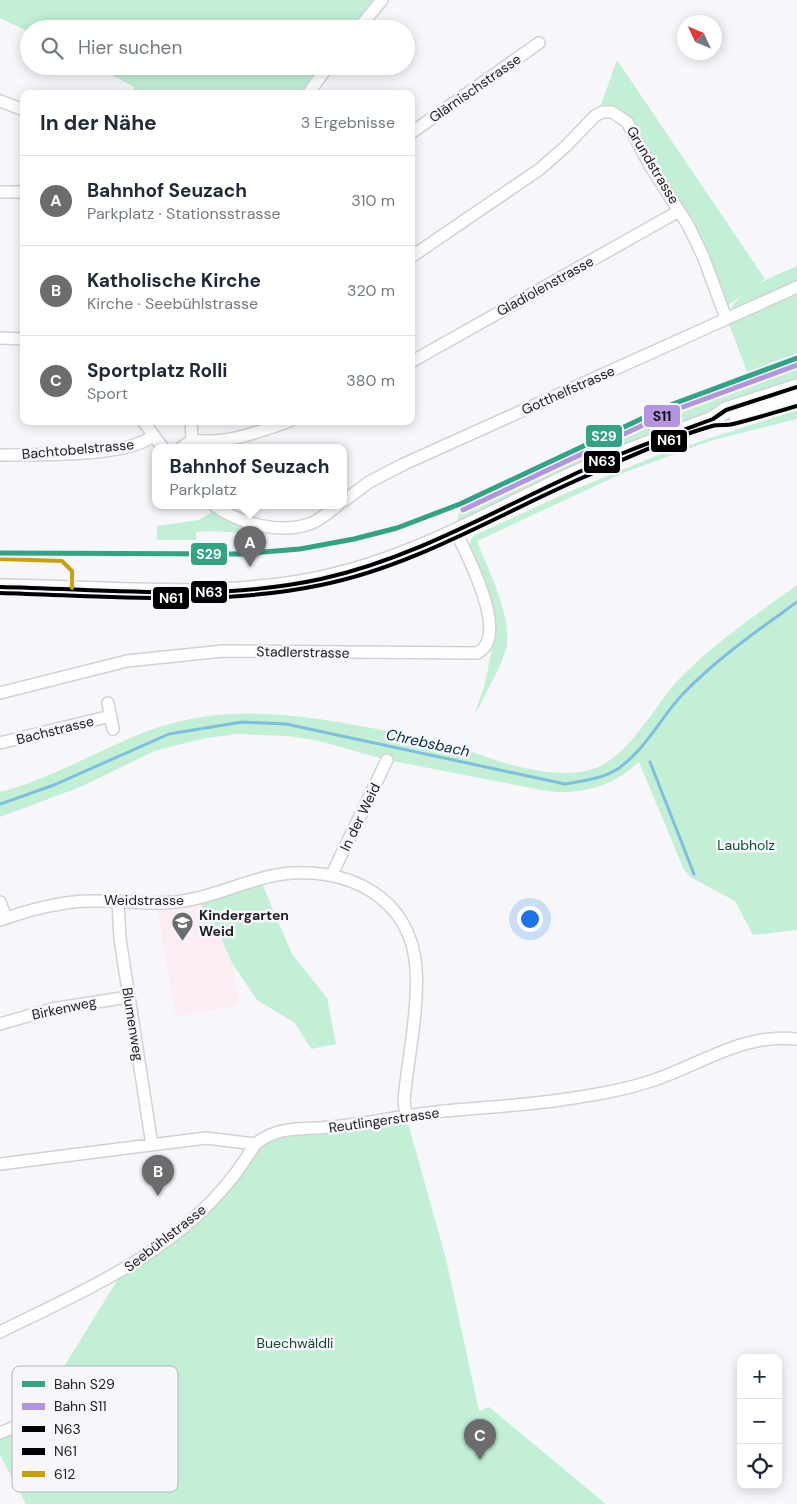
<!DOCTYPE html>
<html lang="de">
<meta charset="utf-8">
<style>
:root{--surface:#fff;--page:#f6f6f7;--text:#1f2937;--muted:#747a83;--line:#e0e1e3;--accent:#6c6c6f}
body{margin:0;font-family:"DM Sans",sans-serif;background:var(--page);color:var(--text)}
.controls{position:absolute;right:15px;bottom:15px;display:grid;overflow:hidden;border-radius:10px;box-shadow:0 2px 12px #0003}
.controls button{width:45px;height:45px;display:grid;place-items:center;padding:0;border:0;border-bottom:1px solid var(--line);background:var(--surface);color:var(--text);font:25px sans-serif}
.compass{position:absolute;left:677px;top:15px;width:45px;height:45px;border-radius:50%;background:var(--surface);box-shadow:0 2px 12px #0003;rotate:314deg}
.you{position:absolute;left:529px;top:918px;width:18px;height:18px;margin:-12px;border:4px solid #fff;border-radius:50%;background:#1a73e8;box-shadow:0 0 0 8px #1a73e833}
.badge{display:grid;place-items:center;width:32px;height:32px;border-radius:50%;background:var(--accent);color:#fff;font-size:16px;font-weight:700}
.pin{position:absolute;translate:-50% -41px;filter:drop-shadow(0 1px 2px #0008)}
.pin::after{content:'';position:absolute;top:26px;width:18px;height:15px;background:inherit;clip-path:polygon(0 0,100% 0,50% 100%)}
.popup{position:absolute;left:152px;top:444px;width:195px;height:65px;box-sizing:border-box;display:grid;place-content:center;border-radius:10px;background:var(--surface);filter:drop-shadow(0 1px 4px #0005);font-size:16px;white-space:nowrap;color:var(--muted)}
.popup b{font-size:19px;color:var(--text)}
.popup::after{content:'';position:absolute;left:50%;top:100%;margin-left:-10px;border:10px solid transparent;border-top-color:var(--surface)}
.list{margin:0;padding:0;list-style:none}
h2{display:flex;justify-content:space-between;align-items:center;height:65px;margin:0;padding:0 20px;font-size:21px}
h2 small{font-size:16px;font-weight:400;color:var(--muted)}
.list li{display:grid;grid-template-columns:32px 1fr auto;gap:15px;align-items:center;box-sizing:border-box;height:90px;padding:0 20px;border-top:1px solid var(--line)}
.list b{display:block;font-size:19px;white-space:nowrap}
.list p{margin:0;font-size:16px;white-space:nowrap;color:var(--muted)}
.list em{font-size:16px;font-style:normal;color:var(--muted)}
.icon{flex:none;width:28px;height:28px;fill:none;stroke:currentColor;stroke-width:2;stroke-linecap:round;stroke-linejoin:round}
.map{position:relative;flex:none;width:797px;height:1504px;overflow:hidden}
.search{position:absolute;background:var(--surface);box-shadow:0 2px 12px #0003;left:20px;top:20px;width:395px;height:55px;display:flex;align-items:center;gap:12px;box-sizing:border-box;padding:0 18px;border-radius:28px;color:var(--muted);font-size:19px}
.panel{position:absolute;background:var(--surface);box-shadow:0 2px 12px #0003;left:20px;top:90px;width:395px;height:335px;border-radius:10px}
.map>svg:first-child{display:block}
</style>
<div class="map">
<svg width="797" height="1504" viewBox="0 0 797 1504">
<rect width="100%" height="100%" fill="#f7f7fb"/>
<!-- education -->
<path fill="#fbedf3" d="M200 898 204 914 222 940 232 963 239 1005 176 1017 156 903Z"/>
<!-- green -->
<path fill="#c2efd6" d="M0 0H382L358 29H29V32L0 18Z
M617 60 765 279 723 309 703 256 627 122 598 113Z
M96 66H328L308 94H133L134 87Z
M797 266V281L736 308H731C744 287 775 276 797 266Z
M797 295V384L509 497 457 523 460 504 651 413 748 374 729 324Z
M797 410V419L713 440 623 473 477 541C489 573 510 611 507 645 505 659 482 702 474 716L485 684 495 632 491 604 469 551 471 539 475 535 571 491 658 455Z
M212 512 226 520 258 532C237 535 218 529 196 532V540H157V526L199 520Z
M797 585V930L753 935 735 901 692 878 684 870 639 762C612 787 582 795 547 791L387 760 315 740 288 736 238 734 206 738 154 751 83 786 0 817V792C51 779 96 751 145 732 229 700 307 716 392 732 409 736 427 744 444 746 449 747 452 744 457 746 494 761 557 783 596 768 632 753 655 704 681 677 716 642 757 614 797 585Z
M260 879 292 954 327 998 336 1044 311 1049 295 1023 257 1000 232 963 222 940 204 914 200 898Z
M406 1116 446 1259 479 1411 489 1407 606 1504H26L0 1455V1433L31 1420 123 1271 182 1228 267 1135Z"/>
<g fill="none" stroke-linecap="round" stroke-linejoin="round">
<!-- stream -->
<path stroke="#7fbfdd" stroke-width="3" d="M650 762 694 874
M0 804 54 785 169 734 242 722 286 724 565 784C582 781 601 779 616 770 644 752 660 719 681 696 716 659 757 631 797 602"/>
<defs>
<path id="street" d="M358 29 382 0
M308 94 328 66
M0 101 24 110
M411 133 539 43
M0 192H24
M411 257 540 169 566 146 595 116 602 112H612L627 122 649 164 688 225 703 256 726 318
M0 338 24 339
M411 362 679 211
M143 421 163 448
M191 421 192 440
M181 448 192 440C226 445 258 432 290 421
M0 455C38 454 124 458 153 436
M344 501 369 482 404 464 797 287
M215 506C241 524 281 535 312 523 321 519 329 512 337 506
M0 693 127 661 223 651 477 653C511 637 467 555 456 532
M108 703 113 729
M0 743 111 716
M332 874 387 760
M118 901 120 939 152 1145
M0 902 6 918
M0 920C30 910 60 901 92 901 122 900 153 906 183 901 217 896 248 879 282 874 346 866 411 896 416 968 419 1008 408 1058 404 1100L406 1116
M0 1024 52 1009 128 997
M0 1164 206 1138 255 1144C280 1125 300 1130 330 1127 365 1124 400 1116 436 1112 475 1108 514 1106 553 1101 588 1096 623 1091 657 1079 705 1062 744 1033 797 1039
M0 1332C97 1284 198 1243 255 1144
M0 1433 31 1420"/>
<path id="secondary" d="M737 417 797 399
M0 587C105 588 216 601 320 579 407 561 484 517 563 479 612 456 663 438 713 419L726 410 797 387"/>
</defs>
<!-- street casing -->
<use href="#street" stroke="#d2d2d4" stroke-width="14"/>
<!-- secondary casing -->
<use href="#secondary" stroke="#d2d2d4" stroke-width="18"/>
<!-- street -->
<use href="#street" stroke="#fefefe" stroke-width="11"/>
<!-- secondary -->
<use href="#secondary" stroke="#fefefe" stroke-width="15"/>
<defs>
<path id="bus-1" d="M0 587C106 589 216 602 321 579 407 560 483 517 562 480 611 456 662 438 713 419L726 410 797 387"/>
<path id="bus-2" d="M0 593C107 596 216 607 321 585 415 566 497 515 584 477 624 459 670 438 712 426 719 424 726 426 733 424 754 419 776 412 797 406"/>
<path id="bus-3" d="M0 559 62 561 72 571V588"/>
</defs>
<!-- bus-1 casing -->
<use href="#bus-1" stroke="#f6f6fc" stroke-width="8"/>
<!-- bus-2 casing -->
<use href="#bus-2" stroke="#f6f6fc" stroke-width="8"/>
<!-- bus-3 casing -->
<use href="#bus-3" stroke="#f6f6fc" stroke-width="8"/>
<!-- bus-1 -->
<use href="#bus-1" stroke="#000" stroke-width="4"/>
<!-- bus-2 -->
<use href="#bus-2" stroke="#000" stroke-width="4"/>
<!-- bus-3 -->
<use href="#bus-3" stroke="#c8a109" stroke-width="4"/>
<defs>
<path id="rail-1" d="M0 553 240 554 300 549 354 539 397 528 460 504 673 404 797 358"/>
<path id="rail-2" d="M463 510 675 410 797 365"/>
</defs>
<!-- rail-1 casing -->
<use href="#rail-1" stroke="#f6f6fc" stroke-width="9"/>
<!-- rail-2 casing -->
<use href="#rail-2" stroke="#f6f6fc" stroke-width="9"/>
<!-- rail-1 -->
<use href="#rail-1" stroke="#32a384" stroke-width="5"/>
<!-- rail-2 -->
<use href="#rail-2" stroke="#b295de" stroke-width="5"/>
</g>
<!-- icons -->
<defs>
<symbol id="school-pin" viewBox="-11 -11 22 30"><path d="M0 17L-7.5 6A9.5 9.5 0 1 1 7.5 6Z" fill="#6c6c6f" stroke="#f6f6fc"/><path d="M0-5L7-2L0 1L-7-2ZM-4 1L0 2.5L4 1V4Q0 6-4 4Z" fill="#fff"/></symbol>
</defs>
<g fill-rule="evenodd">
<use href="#school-pin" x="170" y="910" width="25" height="34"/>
</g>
<g text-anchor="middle" stroke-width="5" stroke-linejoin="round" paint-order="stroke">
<!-- street labels -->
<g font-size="14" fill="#212123" stroke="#f6f6fc">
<text transform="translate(475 88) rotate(-35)" y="5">Glärnischstrasse</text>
<text transform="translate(653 165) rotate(59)" y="5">Grundstrasse</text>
<text transform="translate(545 286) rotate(-29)" y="5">Gladiolenstrasse</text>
<text transform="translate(568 390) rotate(-24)" y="5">Gotthelfstrasse</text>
<text transform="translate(78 449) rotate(-5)" y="5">Bachtobelstrasse</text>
<text transform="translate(303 652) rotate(1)" y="5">Stadlerstrasse</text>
<text transform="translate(55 730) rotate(-14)" y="5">Bachstrasse</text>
<text transform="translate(360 817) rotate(-64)" y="5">In der Weid</text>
<text x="144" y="905">Weidstrasse</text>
<text transform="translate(64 1008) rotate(-12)" y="5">Birkenweg</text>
<text transform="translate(133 1024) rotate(81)" y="5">Blumenweg</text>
<text transform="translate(384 1120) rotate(-8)" y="5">Reutlingerstrasse</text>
<text transform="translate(165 1238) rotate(-38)" y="5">Seebühlstrasse</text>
</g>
<!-- park labels -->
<g font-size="14" fill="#0f4e2f" stroke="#f6f6fc">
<text x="746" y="850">Laubholz</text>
<text x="295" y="1348">Buechwäldli</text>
</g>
<!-- poi labels -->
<g font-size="14" font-weight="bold" fill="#212123" stroke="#f6f6fc" text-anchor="start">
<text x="199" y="920">Kindergarten<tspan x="199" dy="16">Weid</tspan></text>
</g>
<!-- water labels -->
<g font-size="15" font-style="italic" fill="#042f40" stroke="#f6f6fc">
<text transform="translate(428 743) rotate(12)" y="5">Chrebsbach</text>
</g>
</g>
<!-- legend -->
<rect x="12" y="1366" width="166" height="126" rx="8" fill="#f6f6fc" stroke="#b6b6bb" stroke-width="1"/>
<rect x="22" y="1381" width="23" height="6" fill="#32a384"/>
<rect x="22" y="1403" width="23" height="7" fill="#b295de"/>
<rect x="22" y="1426" width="23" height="6" fill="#000"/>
<rect x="22" y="1448" width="23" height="7" fill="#000"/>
<rect x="22" y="1471" width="23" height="6" fill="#c8a109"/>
<g font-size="14" fill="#212123">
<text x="54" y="1389">Bahn S29</text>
<text x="54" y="1411">Bahn S11</text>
<text x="54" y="1434">N63</text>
<text x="54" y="1456">N61</text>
<text x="54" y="1479">612</text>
</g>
<g stroke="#f6f6fc" stroke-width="2">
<rect x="643" y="404" width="38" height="24" rx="5" fill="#b295de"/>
<rect x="585" y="424" width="38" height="24" rx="5" fill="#32a384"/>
<rect x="650" y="429" width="38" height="24" rx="5" fill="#000"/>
<rect x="583" y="450" width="38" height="24" rx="5" fill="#000"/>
<rect x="190" y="542" width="38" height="24" rx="5" fill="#32a384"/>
<rect x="190" y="580" width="38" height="24" rx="5" fill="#000"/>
<rect x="152" y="586" width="38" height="24" rx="5" fill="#000"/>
</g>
<g font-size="14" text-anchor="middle" font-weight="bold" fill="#fff">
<text x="604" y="441">S29</text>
<text x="669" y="445">N61</text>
<text x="602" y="466">N63</text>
<text x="209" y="559">S29</text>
<text x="209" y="597">N63</text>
<text x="171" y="603">N61</text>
</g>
<g font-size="14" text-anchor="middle" font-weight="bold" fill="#111">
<text x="662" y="421">S11</text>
</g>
</svg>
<div class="controls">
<button>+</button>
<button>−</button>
<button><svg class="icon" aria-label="locate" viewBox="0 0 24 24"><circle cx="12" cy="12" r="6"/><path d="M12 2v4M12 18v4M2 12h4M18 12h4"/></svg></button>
</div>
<svg class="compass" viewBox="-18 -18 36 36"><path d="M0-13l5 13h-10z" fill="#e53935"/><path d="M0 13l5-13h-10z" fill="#747a83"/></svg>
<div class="you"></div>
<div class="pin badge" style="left:250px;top:567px">A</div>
<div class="popup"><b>Bahnhof Seuzach</b>Parkplatz</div>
<div class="pin badge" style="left:158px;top:1196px">B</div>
<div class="pin badge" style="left:480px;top:1460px">C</div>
<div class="search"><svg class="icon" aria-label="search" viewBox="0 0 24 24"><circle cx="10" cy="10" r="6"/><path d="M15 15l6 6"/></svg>Hier suchen</div>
<section class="panel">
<h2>In der Nähe<small>3 Ergebnisse</small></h2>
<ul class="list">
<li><span class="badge">A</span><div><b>Bahnhof Seuzach</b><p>Parkplatz · Stationsstrasse</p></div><em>310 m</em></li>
<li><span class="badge">B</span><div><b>Katholische Kirche</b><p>Kirche · Seebühlstrasse</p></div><em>320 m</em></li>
<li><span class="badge">C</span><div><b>Sportplatz Rolli</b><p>Sport</p></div><em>380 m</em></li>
</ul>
</section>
</div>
